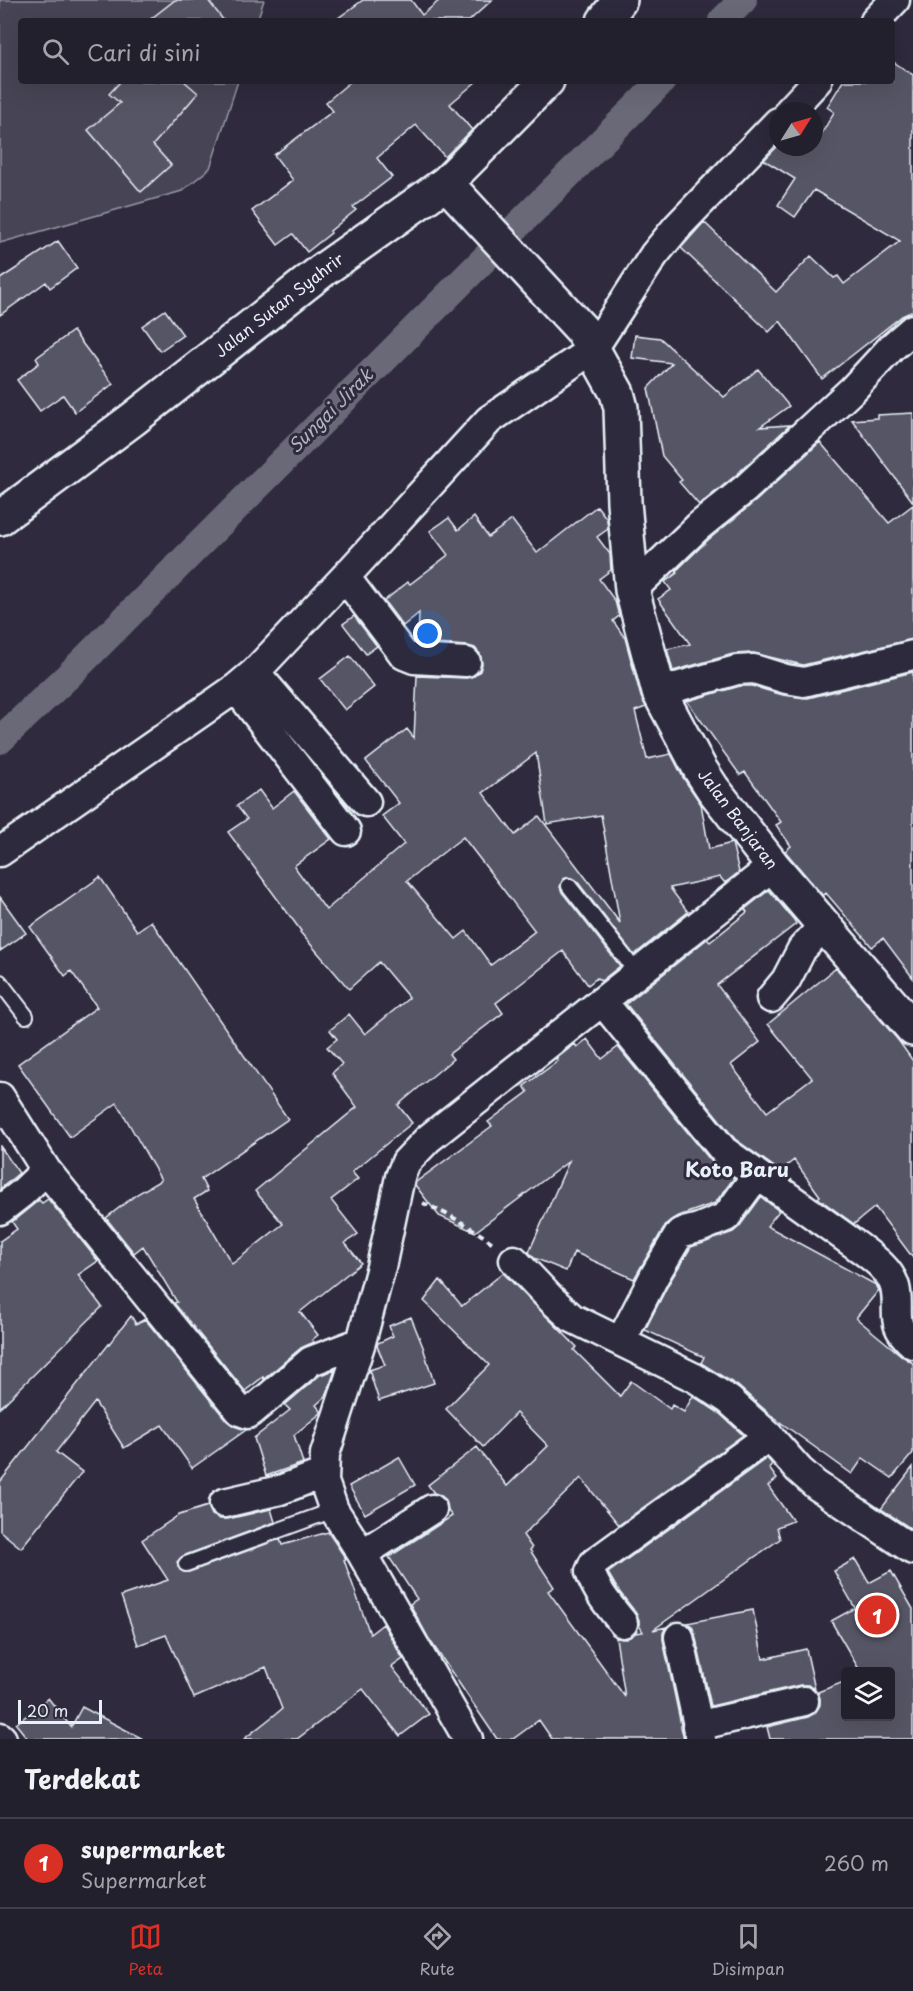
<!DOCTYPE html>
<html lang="id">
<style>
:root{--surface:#23202e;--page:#2b2836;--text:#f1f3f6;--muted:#a3a3aa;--line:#403e4a;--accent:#d93025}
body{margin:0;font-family:"Playpen Sans",sans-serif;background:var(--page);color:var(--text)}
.controls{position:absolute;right:18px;bottom:18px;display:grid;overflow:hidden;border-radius:6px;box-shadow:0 6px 24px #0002}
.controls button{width:54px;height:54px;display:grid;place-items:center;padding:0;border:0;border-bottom:2px solid var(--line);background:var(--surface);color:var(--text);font:30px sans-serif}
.compass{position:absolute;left:769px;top:102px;width:54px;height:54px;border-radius:50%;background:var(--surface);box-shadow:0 6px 24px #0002;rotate:53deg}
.scale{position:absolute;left:18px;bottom:15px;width:84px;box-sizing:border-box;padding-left:6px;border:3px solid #e8f1f8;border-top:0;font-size:16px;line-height:21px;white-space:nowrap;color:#e8f1f8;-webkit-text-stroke:4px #2f2a3d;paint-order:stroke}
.you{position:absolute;left:428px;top:634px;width:21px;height:21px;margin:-15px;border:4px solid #fff;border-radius:50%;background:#1a73e8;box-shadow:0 0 0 9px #1a73e833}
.badge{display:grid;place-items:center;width:39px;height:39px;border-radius:50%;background:var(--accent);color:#fff;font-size:20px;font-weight:700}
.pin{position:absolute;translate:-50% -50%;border:3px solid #fff;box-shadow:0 2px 6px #0006}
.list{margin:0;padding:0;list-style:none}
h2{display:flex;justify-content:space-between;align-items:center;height:78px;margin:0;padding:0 24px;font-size:26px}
h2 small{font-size:20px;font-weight:400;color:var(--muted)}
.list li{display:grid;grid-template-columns:39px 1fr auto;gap:18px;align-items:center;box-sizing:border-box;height:90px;padding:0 24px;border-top:2px solid var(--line)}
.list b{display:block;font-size:22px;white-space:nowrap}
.list p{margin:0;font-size:20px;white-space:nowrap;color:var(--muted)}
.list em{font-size:20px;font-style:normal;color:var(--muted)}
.icon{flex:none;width:33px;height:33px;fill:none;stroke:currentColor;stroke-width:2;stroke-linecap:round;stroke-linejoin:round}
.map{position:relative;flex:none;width:913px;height:1739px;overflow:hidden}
.search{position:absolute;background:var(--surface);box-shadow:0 6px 24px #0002;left:18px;right:18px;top:18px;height:66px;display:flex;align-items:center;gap:15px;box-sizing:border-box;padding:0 21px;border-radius:6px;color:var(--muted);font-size:22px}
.sheet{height:168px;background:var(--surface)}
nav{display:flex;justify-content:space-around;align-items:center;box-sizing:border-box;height:84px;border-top:2px solid var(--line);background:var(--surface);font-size:16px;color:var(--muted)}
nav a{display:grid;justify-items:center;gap:3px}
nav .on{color:var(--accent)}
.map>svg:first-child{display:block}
</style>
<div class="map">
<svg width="913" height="1739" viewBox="0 0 913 1739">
<rect width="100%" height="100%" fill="#2f2a3d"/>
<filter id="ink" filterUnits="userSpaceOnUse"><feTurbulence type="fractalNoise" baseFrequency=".0167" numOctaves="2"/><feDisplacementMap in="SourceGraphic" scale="12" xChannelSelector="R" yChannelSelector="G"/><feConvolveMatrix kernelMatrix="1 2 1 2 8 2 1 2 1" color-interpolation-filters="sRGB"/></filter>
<g filter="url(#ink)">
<!-- green -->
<path fill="#464455" stroke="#979aa6" stroke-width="1.5" d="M0 0H264L257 21H21V81H238L210 168 182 191 0 243Z"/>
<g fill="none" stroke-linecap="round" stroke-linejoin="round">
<!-- canal -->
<path stroke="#696978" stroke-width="28" d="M722 21 743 0
M0 740 67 677 662 81"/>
</g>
<!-- building -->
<path fill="#575565" stroke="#e8f1f8" stroke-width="1.5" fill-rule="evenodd" d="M175 0H208L224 21H148Z
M363 0H411L422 15 440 0H492L469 21H334Z
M892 61 913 75V311L902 316 822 379 780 321 769 332 681 248 704 222 776 292 811 256 834 278 838 276 844 284 900 241 814 190 795 217 778 205 795 179 764 160 777 147H814L834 112 827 107 843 81H892Z
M121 81H184L198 93 153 145 171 165 141 192 88 130 120 103 109 94Z
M351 81H477L450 104 472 130 445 157 416 125 377 158 392 177 353 207 356 210 330 231 331 233 307 252 293 234 278 245 252 211 293 180 274 155 333 111 326 102Z
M58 241 77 268 50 288 46 282 0 315V279Z
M165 310 183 335 160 351 142 326Z
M73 331 113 384 75 412 63 395 40 411 17 380 39 363 36 358Z
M635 335 660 338 724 397 758 369 789 406 760 427 790 425 735 476 699 505 679 482 682 480 662 456 648 388 672 363 632 358Z
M913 413V502L852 420 877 418V415Z
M820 442 889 523 913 505V639L803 665 753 653 733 654 673 671 667 649 690 644 658 599 671 590 665 582 677 573 676 571 708 540 757 500Z
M597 506 607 519 608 529 597 537 610 554 611 570 599 579 615 601 619 616 613 621 625 638 641 697 646 707 635 711 647 759 671 754 684 779 701 804 709 849 732 843 739 872 725 883 720 877 670 888 688 912 634 955 576 880 568 877 563 879 560 887 562 892 620 966 601 981 597 978 588 985 563 951 496 1003 503 1013 449 1054 453 1059 398 1105 412 1123 352 1172 358 1179 331 1200 358 1234 345 1243 361 1263 300 1312 318 1335 312 1340 314 1342 301 1348 264 1379 263 1377 245 1391 174 1303 177 1302 143 1246 134 1253 106 1218 137 1194 161 1180 117 1103 70 1137 18 1064 97 1007 71 971 65 976 30 927 100 877 137 931 151 921 288 1119 201 1179 207 1191 194 1199 232 1264 283 1224 255 1191 357 1107 332 1073 342 1064 327 1047 337 1039 330 1030 349 1014 365 1034 409 998 379 962 349 989 300 932 301 931 228 832 247 819 237 806 259 790 272 808 294 791 331 839 294 866 326 910 404 844 382 816 399 803 366 761 407 729 414 738 417 676 466 678 474 676 480 671 482 664 480 654 475 648 468 646 418 643 419 613 403 626 384 601 408 582 410 584 448 555 430 531 449 518 458 530 474 517 488 537 512 520 537 553ZM536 753 547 824 601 815 620 923 539 816 515 835 483 793ZM463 837 535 931 491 965 466 931 456 939 407 881Z
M354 616 377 646 366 654 343 624Z
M350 656 374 687 345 710 320 679Z
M913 672V978L883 938 872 947 826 893 823 896 790 857 785 851 791 846 776 825 781 822 745 772 740 775 687 701 740 686H752L783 695 808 698Z
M769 890 794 920 796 924 717 985 760 1042 731 1065 767 1112 812 1078 768 1024 836 968 898 1040 913 1061V1258L875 1207 854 1224 818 1198 820 1196 794 1160 780 1171 735 1139 626 1004 707 939 710 942 747 912 745 909Z
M0 897 26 933 0 951Z
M587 1039 602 1059 618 1047 711 1161 734 1178 715 1203 676 1217 666 1224 634 1279 574 1252 566 1271 534 1258 529 1252 569 1161 475 1232 439 1216 415 1185 416 1182 492 1126 488 1122 528 1092 524 1086 558 1061 556 1059 575 1044 577 1047Z
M0 1146 19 1173 0 1189Z
M761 1197 779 1211 767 1226 876 1285 879 1290 856 1318 902 1356 913 1363V1453L892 1478 863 1458 852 1474 773 1417 738 1386 701 1363 704 1357 645 1330 669 1283 691 1247 733 1232 739 1227Z
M48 1199 98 1261 78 1275 102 1307 0 1408V1241L17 1229 12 1222 39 1200 42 1203Z
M503 1273 577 1347 574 1350 620 1396 631 1381 670 1409 672 1405 684 1412 693 1396 719 1413 743 1435 619 1525 581 1478 523 1535 532 1548 530 1550 554 1587 548 1591 625 1697 616 1638 626 1639 635 1633 643 1632 639 1625V1620L636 1613 618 1590 608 1573 767 1458 772 1464 769 1468 777 1479 768 1486 793 1521 777 1527 780 1539 653 1630 666 1627 663 1633V1640L684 1739H552L539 1720 513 1739H497L429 1639 410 1604 417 1599 389 1557 452 1516 448 1511 446 1500 440 1495 434 1493 428 1485 477 1447 507 1486 548 1446 516 1413 483 1447 446 1409 489 1365 424 1301 440 1280 462 1306Z
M131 1316 136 1324 145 1319 227 1421 234 1426 246 1430 192 1468 162 1425 124 1448 95 1402 56 1452 82 1472 21 1548 0 1531V1482Z
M411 1317 423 1347 434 1383 379 1401 369 1370 385 1365 377 1346 378 1343 393 1336 389 1326Z
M335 1370 326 1396 316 1405 321 1411V1413L294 1435 303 1463 266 1476 254 1438 290 1410 285 1405 320 1375Z
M399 1457 415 1485 365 1514 349 1486Z
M913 1467V1530L881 1509Z
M208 1506 212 1515 220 1519H228L271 1509 275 1522 183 1556 177 1562 180 1570 189 1572 280 1539 282 1545 328 1532 346 1559 344 1560 370 1634 383 1624 403 1659 392 1667 429 1714 400 1736 363 1689 297 1739H244L282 1709 266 1667 194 1698 166 1635 138 1645 121 1596 168 1580 142 1540 179 1515Z
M855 1559 869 1583 891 1571 913 1609V1739H770L767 1727 808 1717 815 1713 820 1705V1698L818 1692 846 1681V1716H891V1671H860L831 1621 855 1608 834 1571Z
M753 1610 763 1659 806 1649 815 1689 808 1685H800L711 1706 695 1634 692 1626 687 1623Z
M48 1698 71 1727 82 1707 143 1739H28L16 1724Z"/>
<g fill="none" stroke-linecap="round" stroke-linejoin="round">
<defs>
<path id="service" d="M569 886 638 974
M0 982 26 1016
M186 1564 334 1510"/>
<path id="minor" d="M875 21 895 0
M789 111 817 81
M345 577 404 655 414 659 466 662
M632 590 699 526 746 488 853 389 892 347 913 329
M255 672 366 802
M236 688 346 831
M659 692 737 670 754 669 786 679 804 682 913 655
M0 852 236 688 255 672 345 577 489 420 593 349 654 255 677 227 778 122
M771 998 786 980 802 949 824 925
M602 1001 724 1151 857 1246C872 1257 890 1269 895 1287 901 1311 888 1323 913 1344
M0 1097 46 1170 22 1193 0 1210
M46 1170 240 1411 248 1414 252 1411 311 1361 361 1342
M514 1260 551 1299 572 1318 695 1378 729 1400 769 1436
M621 1341 655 1275 680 1233 699 1228 726 1217 756 1176
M224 1503 280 1490 324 1473
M362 1554 432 1509
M623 1623C610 1607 597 1592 590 1572L594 1563 769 1436 799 1470 816 1485 913 1550
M679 1637 701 1739
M697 1726 804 1701
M0 1737 2 1739
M468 1739 362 1554 334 1510 324 1482 325 1454 361 1342 381 1267 400 1177 406 1162 428 1139 773 866"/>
<path id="tertiary" d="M446 183 582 330 617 393 621 408 624 502 632 590 659 692 700 769 713 789 773 866 913 1029"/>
<path id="primary" d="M604 21 620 0
M0 518 133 419 323 270 446 183 547 81"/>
</defs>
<!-- service casing -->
<use href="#service" stroke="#e8f1f8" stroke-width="18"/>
<!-- minor casing -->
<use href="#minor" stroke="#e8f1f8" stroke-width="33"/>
<!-- tertiary casing -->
<use href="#tertiary" stroke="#e8f1f8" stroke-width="38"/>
<!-- primary casing -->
<use href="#primary" stroke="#e8f1f8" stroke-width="38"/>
<!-- path -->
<path stroke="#e8f1f8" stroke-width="4" stroke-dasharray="6 4.5" stroke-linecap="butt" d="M423 1203C448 1214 472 1227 494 1244"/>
<!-- service -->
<use href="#service" stroke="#2f2a3d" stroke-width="14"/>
<!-- minor -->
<use href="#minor" stroke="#2f2a3d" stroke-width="28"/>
<!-- tertiary -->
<use href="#tertiary" stroke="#2f2a3d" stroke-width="33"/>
<!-- primary -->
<use href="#primary" stroke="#2f2a3d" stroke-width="33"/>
</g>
</g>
<g text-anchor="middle" stroke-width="6" stroke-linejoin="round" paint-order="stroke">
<!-- street labels -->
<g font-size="16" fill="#e8f1f8" stroke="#2f2a3d">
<text transform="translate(279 305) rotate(-38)" y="6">Jalan Sutan Syahrir</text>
<text transform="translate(738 819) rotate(53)" y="6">Jalan Banjaran</text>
</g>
<!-- water labels -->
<g font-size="18" font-style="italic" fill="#afb4be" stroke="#2f2a3d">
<text transform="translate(331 411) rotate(-45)" y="6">Sungai Jirak</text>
</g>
<!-- quarter labels -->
<g font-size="20" font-weight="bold" fill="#e8f1f8" stroke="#2f2a3d">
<text x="737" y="1177">Koto Baru</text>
</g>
</g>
</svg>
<div class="controls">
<button><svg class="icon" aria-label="layers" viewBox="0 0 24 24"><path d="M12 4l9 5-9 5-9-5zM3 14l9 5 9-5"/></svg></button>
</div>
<svg class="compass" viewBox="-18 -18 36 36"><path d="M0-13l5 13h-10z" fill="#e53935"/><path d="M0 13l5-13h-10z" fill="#a3a3aa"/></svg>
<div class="scale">20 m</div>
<div class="you"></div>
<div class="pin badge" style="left:877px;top:1615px">1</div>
<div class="search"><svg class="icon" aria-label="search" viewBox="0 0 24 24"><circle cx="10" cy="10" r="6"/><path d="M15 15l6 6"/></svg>Cari di sini</div>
</div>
<section class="sheet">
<h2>Terdekat<small></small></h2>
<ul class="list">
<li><span class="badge">1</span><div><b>supermarket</b><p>Supermarket</p></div><em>260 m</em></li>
</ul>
</section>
<nav>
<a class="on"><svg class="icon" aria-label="map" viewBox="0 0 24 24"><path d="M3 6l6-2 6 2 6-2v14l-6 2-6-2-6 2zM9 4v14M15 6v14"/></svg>Peta</a>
<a><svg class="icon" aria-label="directions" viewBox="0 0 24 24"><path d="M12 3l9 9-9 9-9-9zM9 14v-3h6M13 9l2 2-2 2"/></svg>Rute</a>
<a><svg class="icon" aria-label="saved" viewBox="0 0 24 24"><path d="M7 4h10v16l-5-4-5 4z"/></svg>Disimpan</a>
</nav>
